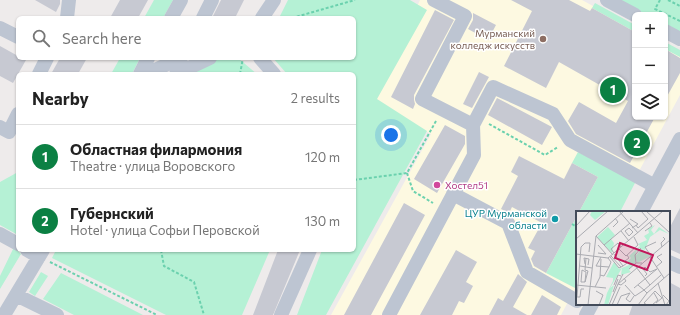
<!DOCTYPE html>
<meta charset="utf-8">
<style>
:root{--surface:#fff;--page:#f2f2f2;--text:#222;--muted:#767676;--line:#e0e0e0;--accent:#0b8043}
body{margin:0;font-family:Commissioner,sans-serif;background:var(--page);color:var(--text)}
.controls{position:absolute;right:12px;top:12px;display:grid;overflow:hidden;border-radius:6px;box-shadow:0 1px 3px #0004}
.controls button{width:36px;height:36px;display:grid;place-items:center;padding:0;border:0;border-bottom:1px solid var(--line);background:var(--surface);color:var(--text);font:20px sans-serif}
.you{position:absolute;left:391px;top:135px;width:14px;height:14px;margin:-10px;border:3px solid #fff;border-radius:50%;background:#1a73e8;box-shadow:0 0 0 6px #1a73e833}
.badge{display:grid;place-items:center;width:26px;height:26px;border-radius:50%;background:var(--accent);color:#fff;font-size:13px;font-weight:700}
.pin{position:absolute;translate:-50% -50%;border:2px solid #fff;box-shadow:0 1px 4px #0006}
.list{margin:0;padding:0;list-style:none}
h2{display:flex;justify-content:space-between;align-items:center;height:52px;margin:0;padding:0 16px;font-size:17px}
h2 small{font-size:13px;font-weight:400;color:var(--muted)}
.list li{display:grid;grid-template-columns:26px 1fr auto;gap:12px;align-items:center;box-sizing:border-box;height:64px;padding:0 16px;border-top:1px solid var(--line)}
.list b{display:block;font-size:15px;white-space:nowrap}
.list p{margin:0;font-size:13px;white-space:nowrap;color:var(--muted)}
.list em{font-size:13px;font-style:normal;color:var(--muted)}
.icon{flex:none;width:22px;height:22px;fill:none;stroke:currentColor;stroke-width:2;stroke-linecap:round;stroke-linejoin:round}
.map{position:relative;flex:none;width:680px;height:315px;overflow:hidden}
.search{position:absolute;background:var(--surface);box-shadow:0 1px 3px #0004;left:16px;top:16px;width:340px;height:44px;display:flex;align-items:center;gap:10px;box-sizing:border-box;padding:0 14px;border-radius:6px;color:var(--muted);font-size:15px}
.panel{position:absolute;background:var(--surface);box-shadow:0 1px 3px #0004;left:16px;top:72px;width:340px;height:180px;border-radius:6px}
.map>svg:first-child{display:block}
</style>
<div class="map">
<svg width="680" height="315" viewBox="0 0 680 315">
<rect width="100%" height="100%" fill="#eeebeb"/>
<!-- commercial -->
<path fill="#fdf9e1" d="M420 0H582L635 29V117H665V46L680 54V95L617 212H577V285L561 315H331L431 134 373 102Z"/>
<!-- green -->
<path fill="#b5f1d5" d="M154 0H173L163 18H144Z
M288 0H410L427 10 377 99 427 131 326 315H297L322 250H354V74H287L273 58H354V18H279Z
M619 0H680V33L665 25V15H647Z
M595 3 635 25V32L592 8Z
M665 42 680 50V57L665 49Z
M120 58H140L132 74H111Z
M218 58H238L257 74H190Z
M578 152 636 181 620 212H579L598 177 572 163Z
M18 172V235L0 225V182Z
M577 216V289L546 273Z
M14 247 21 254 0 289V276Z
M56 250H270L242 315H166L52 258Z
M41 272 48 276 35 296 29 292Z
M61 273 143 315H74L43 299Z"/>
<!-- building -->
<path fill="#c7c9d2" d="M35 0H60V4L56 12Z
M120 0H148L138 18H110Z
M221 0H244L235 18H212Z
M511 0H569L590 11 592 8 635 32V117H655L630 163 576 134 568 121 579 102 616 123 628 101 559 62 546 88 504 66 532 11Z
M435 10 454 20 414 95V100L415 104 413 109 391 97Z
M473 13 496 25 488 40 468 29 473 20Z
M0 46 18 56V58H21L26 60 13 83 0 76Z
M665 49 680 58V73L665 100Z
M60 58H87L78 74H51Z
M479 72 489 77 472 108 463 104Z
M497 98 552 127 542 145 488 115Z
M445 125 465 136V144L437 193 414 179Z
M519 156 564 179 572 163 598 177 579 212H577V216L546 273 534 266 531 259 535 251 528 248 542 223 512 207 509 213 501 209 518 176 511 172Z
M404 203 425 215 378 302 371 315H344Z
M680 208V254L669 249V229Z
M278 250H300L273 315H253Z
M456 250 477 262 466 282 473 286 464 303 459 301 452 315H420Z
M518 274 527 282 513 307 527 315H489L498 298 503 301Z
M669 282 680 288V315H629L633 304H669Z
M542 295 561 307 557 315H531Z"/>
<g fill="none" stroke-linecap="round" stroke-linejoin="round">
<!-- path -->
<path stroke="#6bd1ae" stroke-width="2" stroke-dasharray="3 2" stroke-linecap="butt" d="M660 0 655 9 680 21
M668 0 680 6
M292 18 355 0
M240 74 243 58
M489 124 545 155 558 147
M407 173 413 191 433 203
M354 180 407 173 436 121
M572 224 577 227
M161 250 164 266 194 282 204 315
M50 262 157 315"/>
<!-- minor -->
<path stroke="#bdc5d2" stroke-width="14" d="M434 0 465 16 422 99 473 125
M607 0 635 15
M67 18 69 0
M171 18 181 0
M203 18 212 0
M262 18 274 0
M0 28 18 37
M665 31 680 39
M260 58 274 74
M39 74 47 58
M140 74 148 58
M146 74 181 58
M176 74 210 58
M0 127 9 132 18 114
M453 194 508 223 527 272 577 301
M641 212 680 139
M0 234 18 244
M27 250 39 257
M669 262 680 267
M16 295 57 315
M4 315 43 250
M281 315 310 250
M389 315 474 155 473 125 493 87 553 114 570 140 655 186
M586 315 592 304"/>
</g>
<!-- markers -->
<circle fill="#8d6e63" stroke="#fff" stroke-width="1.5" cx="543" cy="39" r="4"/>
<circle fill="#d1479c" stroke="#fff" stroke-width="1.5" cx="437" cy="185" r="4"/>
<circle fill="#0f9aa8" stroke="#fff" stroke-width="1.5" cx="555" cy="219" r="4"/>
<g text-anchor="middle" stroke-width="3" stroke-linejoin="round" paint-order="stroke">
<!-- education labels -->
<g font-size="10" fill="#785e54" stroke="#fff" text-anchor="end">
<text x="535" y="37">Мурманский<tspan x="535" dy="12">колледж искусств</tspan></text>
</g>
<!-- hotel labels -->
<g font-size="10" fill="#b23c85" stroke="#fff" text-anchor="start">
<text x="445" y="189">Хостел51</text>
</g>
<!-- culture labels -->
<g font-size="10" fill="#0d838f" stroke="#fff" text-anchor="end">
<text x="547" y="217">ЦУР Мурманской<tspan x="547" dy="12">области</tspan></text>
</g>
</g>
<!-- overview -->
<g transform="translate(576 211)">
<rect width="94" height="94" fill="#eeebeb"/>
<path d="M16 0H30L19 9 14 4ZM79 14 75 19 78 23 83 16 93 23 84 19 74 26 69 39 64 37 60 41 59 52 53 59 55 61 45 64 46 57 53 54 51 51 55 47 53 45 64 35 62 33 71 29 68 25 73 22 72 18ZM32 16 39 24 35 28 38 32 36 42 21 26ZM66 38 75 45 61 52 59 45ZM38 51 43 58 46 57 34 77 38 74 32 94H28L31 82 37 70V67L30 66Z" fill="#b5f1d5"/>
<path fill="none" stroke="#aaabb1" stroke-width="1" d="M43 0 62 22M70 0 94 22M54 8 62 13 56 17M60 14 62 17 72 8 65 0M0 15 14 0M37 16 42 11 39 7M53 17 57 21 53 25 49 20ZM45 20 53 30M69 20 76 15 74 12M20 25 37 44M0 28 32 0M9 32H14L13 41M22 34 30 43 22 42M28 34 54 12M86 36 85 32 89 28 87 26M43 38 50 45 62 34 58 26M38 42 35 38 42 32 45 36M0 43 32 47M35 45 45 56 47 55 38 43M75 45 69 36 80 31M25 46 20 55 33 56 35 51 32 47M34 46 43 57 45 56M74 46 88 67M32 47 87 0M60 52 59 44 65 37M9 53 8 47 13 48 12 54M4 55 16 57M47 55 51 52 49 50 53 47 51 44M60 56 74 74 68 79 71 82M80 56 86 51 81 46 86 43M53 58 60 52H66M6 59 10 61 9 71H5ZM47 63 42 73 45 74 50 70 48 67M24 64 28 65 33 56M69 65 71 63 67 58 69 56 74 61 81 58M9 71 12 60 9 59 10 47M82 72 89 94M0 74 30 77M38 74 42 64 45 65M49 74 59 85 68 79 62 74M74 74 85 64M19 76 24 66 25 48M58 77 81 58M20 80 27 84 23 94M37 81 42 68M54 82 50 88 54 91 58 85M87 84 93 90 90 94M1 86 5 36 9 32M1 86H4L5 78H8M12 94 20 25 48 0M33 94 42 73 94 29M36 94 44 76M41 94 45 85 54 82M62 94 71 82 94 62M71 94 68 92 79 80 86 87 80 92M76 94 82 89 78 82"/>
<path fill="#c2185b" fill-opacity="0.15" stroke="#c2185b" stroke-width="2" d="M44 32 77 44 71 59 39 47Z"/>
<rect width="94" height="94" fill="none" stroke="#434b5a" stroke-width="2"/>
</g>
</svg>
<div class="controls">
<button>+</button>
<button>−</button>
<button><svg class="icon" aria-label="layers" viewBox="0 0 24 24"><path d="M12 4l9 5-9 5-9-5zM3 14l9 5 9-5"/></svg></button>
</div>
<div class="you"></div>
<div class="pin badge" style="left:613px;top:90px">1</div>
<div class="pin badge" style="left:637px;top:143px">2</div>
<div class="search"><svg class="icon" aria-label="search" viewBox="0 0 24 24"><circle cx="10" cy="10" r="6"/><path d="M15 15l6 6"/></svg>Search here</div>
<section class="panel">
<h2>Nearby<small>2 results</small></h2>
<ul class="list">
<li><span class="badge">1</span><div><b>Областная филармония</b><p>Theatre · улица Воровского</p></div><em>120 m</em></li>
<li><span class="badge">2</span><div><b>Губернский</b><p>Hotel · улица Софьи Перовской</p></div><em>130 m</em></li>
</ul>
</section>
</div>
